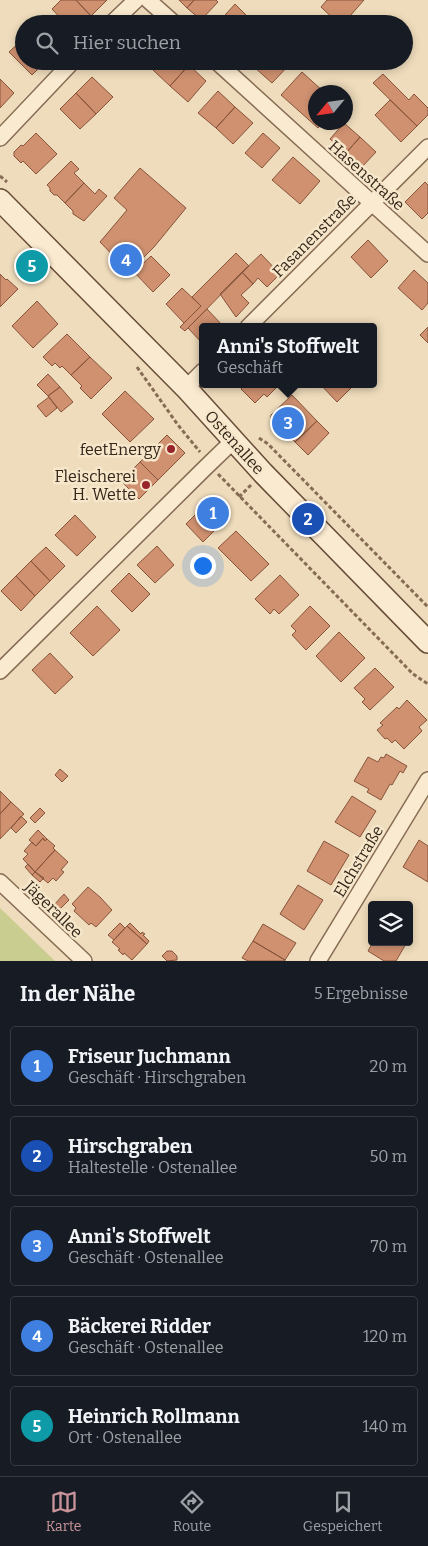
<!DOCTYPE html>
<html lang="de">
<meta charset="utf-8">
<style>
:root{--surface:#171b24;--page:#242831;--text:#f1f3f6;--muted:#9ea1a6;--line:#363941;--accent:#c9959b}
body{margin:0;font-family:Bitter,serif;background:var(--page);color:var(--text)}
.controls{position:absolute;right:15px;bottom:15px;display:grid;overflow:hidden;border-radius:5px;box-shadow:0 2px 8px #0003}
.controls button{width:45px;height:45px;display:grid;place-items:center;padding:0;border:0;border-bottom:1px solid var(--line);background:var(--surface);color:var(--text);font:25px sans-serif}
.compass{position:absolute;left:308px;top:85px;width:45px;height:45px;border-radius:50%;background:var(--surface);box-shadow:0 2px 8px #0003;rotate:241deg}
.you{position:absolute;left:202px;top:565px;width:18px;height:18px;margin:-12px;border:4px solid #fff;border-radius:50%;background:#1a73e8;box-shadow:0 0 0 8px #1a73e833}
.badge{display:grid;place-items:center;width:32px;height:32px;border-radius:50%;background:var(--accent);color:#fff;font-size:16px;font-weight:700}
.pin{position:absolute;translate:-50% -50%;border:2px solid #fff;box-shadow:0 1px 5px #0006}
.popup{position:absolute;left:199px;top:323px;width:178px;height:65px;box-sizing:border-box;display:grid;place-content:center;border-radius:5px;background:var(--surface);filter:drop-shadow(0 1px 4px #0005);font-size:16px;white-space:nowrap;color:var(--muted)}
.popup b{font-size:19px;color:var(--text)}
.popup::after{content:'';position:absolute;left:50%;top:100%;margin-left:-10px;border:10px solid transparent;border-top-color:var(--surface)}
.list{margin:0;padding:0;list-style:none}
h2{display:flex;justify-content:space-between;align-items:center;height:65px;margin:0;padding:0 20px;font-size:21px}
h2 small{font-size:16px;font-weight:400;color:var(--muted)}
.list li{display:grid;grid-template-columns:32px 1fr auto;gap:15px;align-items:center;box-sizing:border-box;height:80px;margin:0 10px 10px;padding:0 10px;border:1px solid var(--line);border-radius:5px}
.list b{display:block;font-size:19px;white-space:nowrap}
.list p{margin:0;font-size:16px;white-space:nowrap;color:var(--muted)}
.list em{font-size:16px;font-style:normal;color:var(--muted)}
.icon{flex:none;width:28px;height:28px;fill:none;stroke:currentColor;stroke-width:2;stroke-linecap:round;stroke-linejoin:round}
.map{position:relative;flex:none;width:428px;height:961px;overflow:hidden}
.search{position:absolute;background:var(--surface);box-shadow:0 2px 8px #0003;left:15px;right:15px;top:15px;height:55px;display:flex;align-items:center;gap:12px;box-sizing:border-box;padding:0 18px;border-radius:28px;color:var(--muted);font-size:19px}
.sheet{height:515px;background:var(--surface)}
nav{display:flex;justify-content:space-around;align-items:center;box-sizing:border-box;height:70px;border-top:1px solid var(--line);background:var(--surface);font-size:14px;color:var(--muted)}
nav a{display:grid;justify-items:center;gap:2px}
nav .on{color:var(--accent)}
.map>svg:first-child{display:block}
</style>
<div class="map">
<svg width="428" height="961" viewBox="0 0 428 961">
<rect width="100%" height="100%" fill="#efdcbc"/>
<!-- green -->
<path fill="#cacd90" d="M0 908 55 961H0Z"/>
<!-- building -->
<path fill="#cf9170" stroke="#87543a" d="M61 0H76L91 16 83 24H66L52 9Z
M76 0H107L91 16Z
M179 0H194L187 8Z
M194 0H216L218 2 201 20 187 8Z
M327 0H364L343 24H339L321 7Z
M235 4 250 19 245 24H217Z
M24 38V61H46L32 75 9 52Z
M161 61H185L189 65 170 86 153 70Z
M259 61H289L291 63 272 83 254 67Z
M189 65 206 81 188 102 170 86Z
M302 72 324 92H316V122H323L318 128 281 95Z
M383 74 409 100 414 94 428 108V115L417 126 373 83Z
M92 77 113 97 96 114 76 93Z
M0 79 14 93 0 108Z
M218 91 235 107 216 128 198 113Z
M76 93 96 114 80 129 60 109Z
M390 100 417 126 401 142 375 115Z
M235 107 253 123 233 144 216 128Z
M344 123 360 137 346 153 330 139Z
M36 133 57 154 36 174 23 161 21 163 14 156V152L21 145 23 146Z
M263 133 280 148 262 168 245 153Z
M360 137 376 152 361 168 346 153Z
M293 157 320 181 300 204 272 180Z
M71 161 79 169 74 173 84 183 65 203 57 195H54L50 191V188L47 185Z
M140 168 186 208 154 247 129 272 100 242 127 210 114 198Z
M425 182 428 185V213L422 219 405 202Z
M84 183 95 194 99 189 107 196 84 221 73 214V211L65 203Z
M368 240 388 261 371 278 351 257Z
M236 253 249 266 185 331 180 327 201 306 192 297Z
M261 254 280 274 267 287 258 278 253 284 242 272Z
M151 256 170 275 153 292 134 272Z
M414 270 428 283V303L422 310 398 288Z
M242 272 253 284 241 295 249 303 236 317 220 294Z
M0 274 6 280 7 279 18 289 0 307Z
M182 288 201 306 184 323 166 304Z
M37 301 58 324 33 348 12 326Z
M207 309 223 326 203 327V344L188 328Z
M428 327V343L420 335Z
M67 334 90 357 71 375 62 366 60 368 55 363 52 366 43 357Z
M90 357 112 378 91 399 80 388 82 386 71 375Z
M48 374 60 387 48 396 37 385Z
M245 384H280L267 397 264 394 255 403 241 389Z
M320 384H355L337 402Z
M60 387 73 402 61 412 48 396Z
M125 391 154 419 130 442 102 414Z
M292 395 317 421 295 442 271 418V415Z
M49 397 57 408 46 417 37 406Z
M317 421 329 433 308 455 295 442Z
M167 435 185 453 158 480 140 462Z
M140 462 158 480 139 499 121 481Z
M208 502 225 520 203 542 186 524Z
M75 515 96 537 77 556 55 535Z
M236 531 269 564 251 581 218 548Z
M157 546 174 565 155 583 137 565Z
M46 547 65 566 50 581 31 561Z
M31 561 50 581 35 596 16 576Z
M129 573 150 594 132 612 111 591Z
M280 575 299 595 279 614 274 609 270 614 255 599Z
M16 576 35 596 21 611 1 591Z
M97 606 120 630 93 656 70 633Z
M310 606 330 626 306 650 292 635 296 631 291 626Z
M339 632 365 658 341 682 316 656Z
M50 653 73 677 55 694 32 670Z
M375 668 394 687 370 710 362 702 365 699 354 688Z
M407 700 427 720 419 727 422 731 404 749 395 740 392 743 387 738 385 739 377 730 383 725 380 723 397 707 399 709Z
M386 754 407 766 403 773 400 771 392 785 390 784 381 800 367 792 369 789 354 781 368 757 378 762 381 757 384 758Z
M60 769 68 776 62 782 55 775Z
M0 791 11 802 0 814Z
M352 796 376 811 360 837 335 822Z
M11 802 24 814 0 839V814Z
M40 808 45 813 35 823 30 818Z
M21 816 27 822 16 833 11 828Z
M38 830 47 839 45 841 43 838 36 846 29 840Z
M43 838 45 841 47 839 55 846 53 848 55 850 35 872 23 859 28 854 24 851 32 842 36 846Z
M419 840 428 846V882L403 867Z
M324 841 349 855 331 885 307 871Z
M55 850 68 862 61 870 64 872 56 881 53 878 48 883 35 872Z
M28 864 35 872 32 875 25 867Z
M35 872 44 878 40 882 32 875Z
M298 885 323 900 304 930 280 914Z
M88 887 100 897 112 910 96 927 91 923 89 925 74 911 76 908 72 904Z
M64 894 69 900 59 910 54 905Z
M120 923 125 928 114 940 108 935Z
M130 923 141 934 142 932 145 934 143 935 149 941 147 944 127 926Z
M263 924 296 943 285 960 253 941Z
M127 926 147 944 132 960 124 953 123 955 118 950 120 949 112 942Z
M253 941 285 960V961H248L242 958Z
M373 942H407L396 961H384L368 951Z
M167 951H172L177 956V960L167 961 162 956Z"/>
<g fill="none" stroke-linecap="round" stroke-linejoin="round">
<defs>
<path id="minor" d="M148 0 175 24
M111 24 136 0
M216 61 428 254
M0 138 73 61
M248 327 428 147
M186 388 203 371
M0 671 204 469 233 441
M0 882 84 961
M318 961 428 780"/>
<path id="secondary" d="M0 200 186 388 263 473 428 642"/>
</defs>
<!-- minor casing -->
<use href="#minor" stroke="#876c55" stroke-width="18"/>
<!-- secondary casing -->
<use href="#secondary" stroke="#684d38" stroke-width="24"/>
<!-- path -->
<path stroke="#876c55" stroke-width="3" stroke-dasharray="4 2.5" stroke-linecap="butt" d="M0 176 7 182
M137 367 178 425 200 452
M259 438 268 444 428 607
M218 474 413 674 428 684
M239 497 251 485"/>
<!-- minor -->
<use href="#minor" stroke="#faeacf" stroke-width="15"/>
<!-- secondary -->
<use href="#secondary" stroke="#faeacf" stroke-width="21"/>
</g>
<!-- markers -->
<g fill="#98232b" stroke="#f6e7cb" stroke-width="2">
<circle cx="171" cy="449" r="5"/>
<circle cx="146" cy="485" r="5"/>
</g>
<g text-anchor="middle" stroke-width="5" stroke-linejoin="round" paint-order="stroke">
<!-- street labels -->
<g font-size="16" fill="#35261a" stroke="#f6e7cb">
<text transform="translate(367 175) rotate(42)" y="6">Hasenstraße</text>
<text transform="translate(314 235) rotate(-45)" y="6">Fasanenstraße</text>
<text transform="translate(235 442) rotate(48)" y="6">Ostenallee</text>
<text transform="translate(358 861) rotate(-59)" y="6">Elchstraße</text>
<text transform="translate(54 909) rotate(44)" y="6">Jägerallee</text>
</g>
<!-- poi labels -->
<g font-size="16" fill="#35261a" stroke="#f6e7cb" text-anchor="end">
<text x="161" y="455">feetEnergy</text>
<text x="136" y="482">Fleischerei<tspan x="136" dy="18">H. Wette</tspan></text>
</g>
</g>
</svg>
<div class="controls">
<button><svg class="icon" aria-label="layers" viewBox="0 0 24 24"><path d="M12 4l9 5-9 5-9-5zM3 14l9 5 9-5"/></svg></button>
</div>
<svg class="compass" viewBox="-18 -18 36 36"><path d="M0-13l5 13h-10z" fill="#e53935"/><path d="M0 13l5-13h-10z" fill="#9ea1a6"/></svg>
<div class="you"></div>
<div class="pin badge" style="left:213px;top:513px;background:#3f7fe0">1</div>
<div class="pin badge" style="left:308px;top:519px;background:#1a4fb4">2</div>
<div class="pin badge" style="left:288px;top:423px;background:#3f7fe0">3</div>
<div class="popup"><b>Anni's Stoffwelt</b>Geschäft</div>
<div class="pin badge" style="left:126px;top:260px;background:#3f7fe0">4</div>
<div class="pin badge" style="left:32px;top:266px;background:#0f9aa8">5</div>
<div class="search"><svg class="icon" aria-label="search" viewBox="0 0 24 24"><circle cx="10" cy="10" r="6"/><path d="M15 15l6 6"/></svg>Hier suchen</div>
</div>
<section class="sheet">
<h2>In der Nähe<small>5 Ergebnisse</small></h2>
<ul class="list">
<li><span class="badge" style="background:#3f7fe0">1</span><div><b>Friseur Juchmann</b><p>Geschäft · Hirschgraben</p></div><em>20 m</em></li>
<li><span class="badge" style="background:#1a4fb4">2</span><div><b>Hirschgraben</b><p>Haltestelle · Ostenallee</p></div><em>50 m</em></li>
<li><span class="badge" style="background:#3f7fe0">3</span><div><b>Anni's Stoffwelt</b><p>Geschäft · Ostenallee</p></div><em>70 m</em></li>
<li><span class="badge" style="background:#3f7fe0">4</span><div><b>Bäckerei Ridder</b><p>Geschäft · Ostenallee</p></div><em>120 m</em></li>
<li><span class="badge" style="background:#0f9aa8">5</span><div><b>Heinrich Rollmann</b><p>Ort · Ostenallee</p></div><em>140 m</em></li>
</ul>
</section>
<nav>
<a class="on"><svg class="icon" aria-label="map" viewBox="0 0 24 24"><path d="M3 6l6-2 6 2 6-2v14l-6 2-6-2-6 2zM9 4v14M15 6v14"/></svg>Karte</a>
<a><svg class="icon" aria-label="directions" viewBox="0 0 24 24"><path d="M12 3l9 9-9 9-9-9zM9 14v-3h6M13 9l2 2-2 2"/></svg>Route</a>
<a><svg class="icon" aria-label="saved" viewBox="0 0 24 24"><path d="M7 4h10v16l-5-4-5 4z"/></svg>Gespeichert</a>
</nav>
